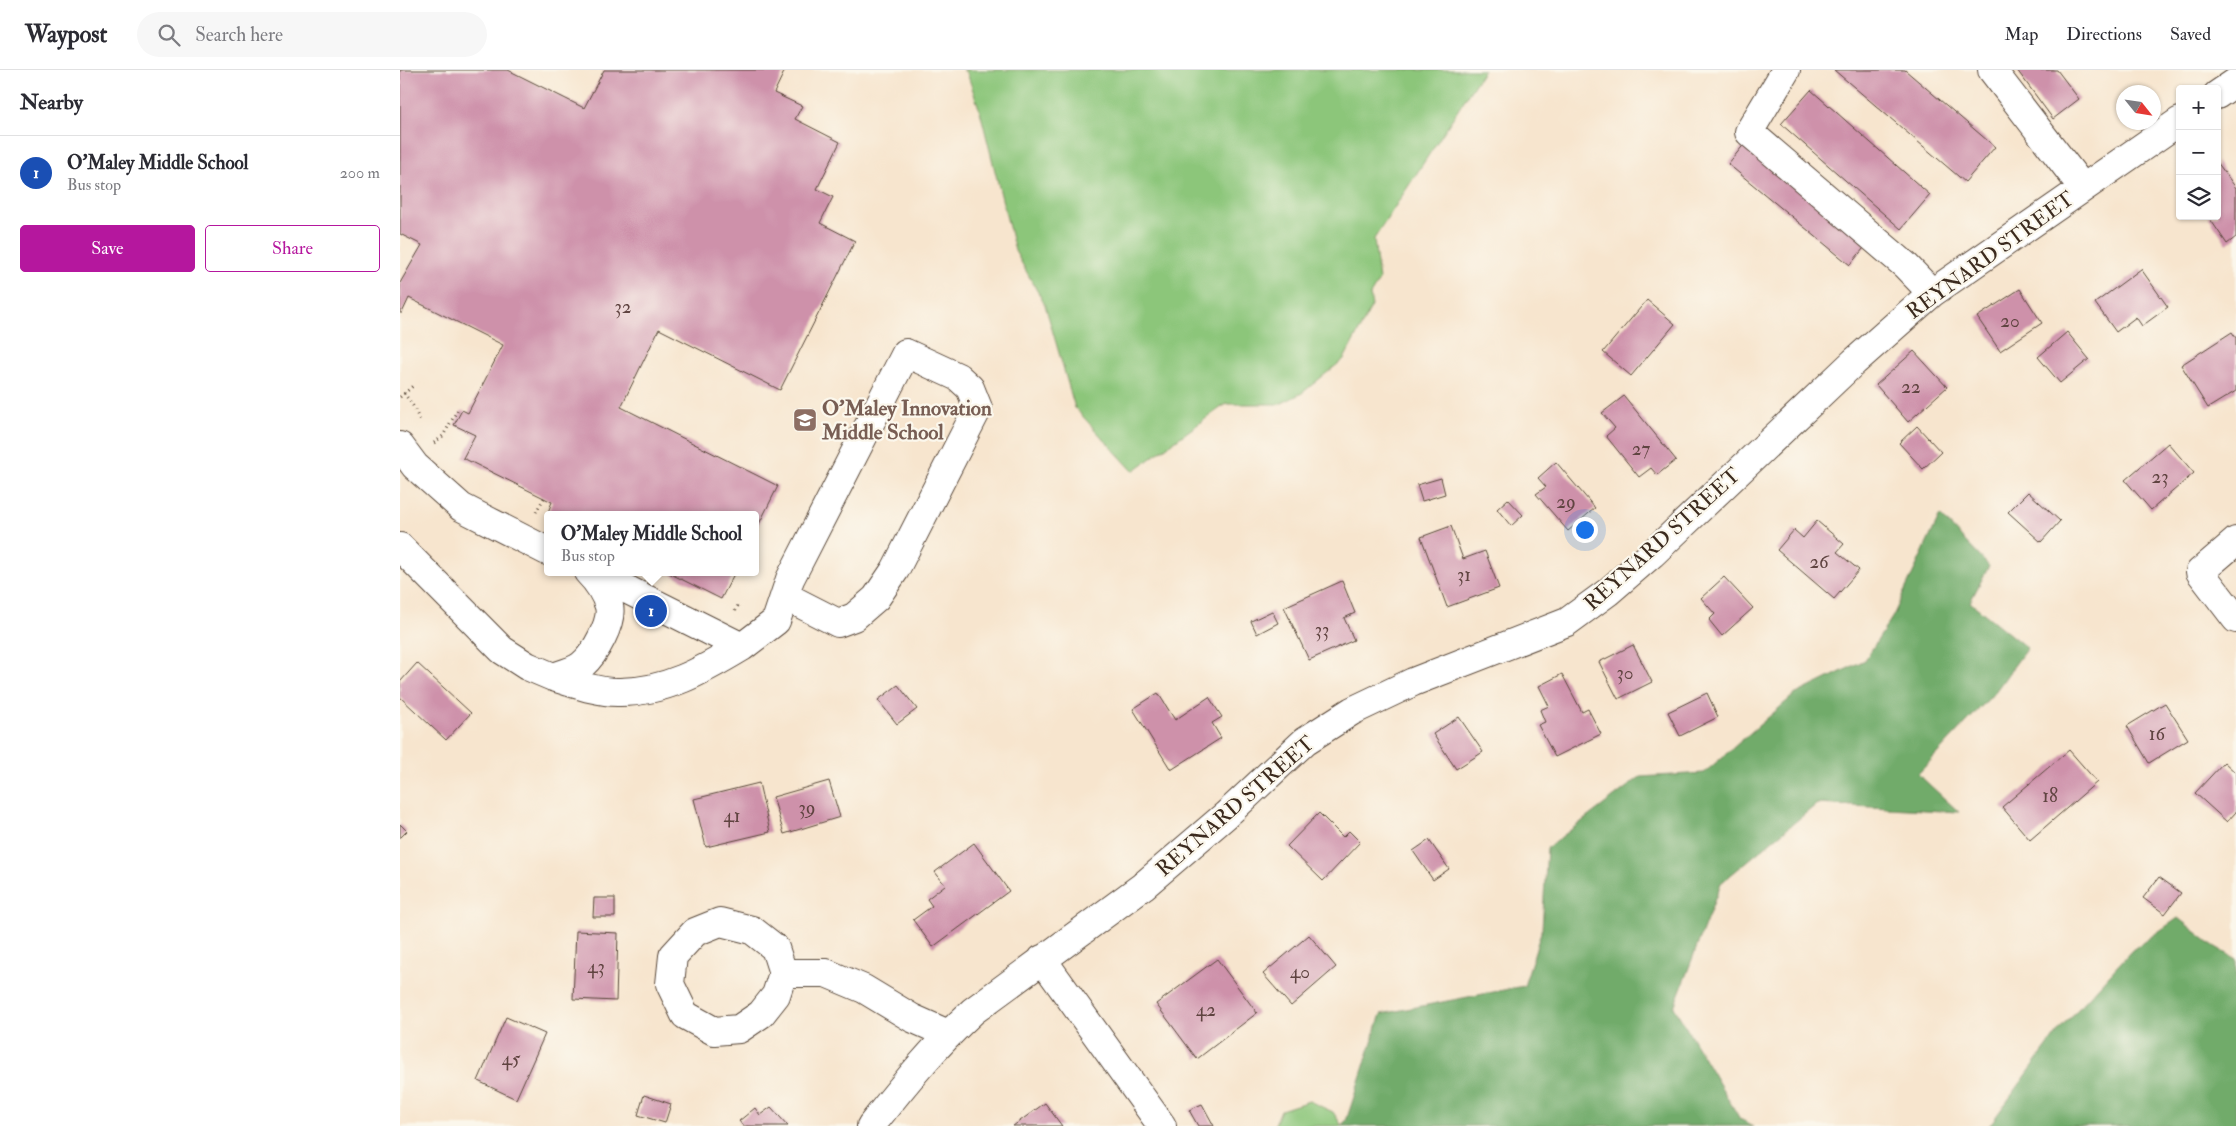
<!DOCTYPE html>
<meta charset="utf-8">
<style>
:root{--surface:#fff;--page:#f7f7f7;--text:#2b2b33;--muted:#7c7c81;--line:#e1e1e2;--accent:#b5179e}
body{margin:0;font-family:"IM FELL Double Pica",serif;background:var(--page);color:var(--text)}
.controls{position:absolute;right:15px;top:15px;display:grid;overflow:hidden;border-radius:5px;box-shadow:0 1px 4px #0004}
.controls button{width:45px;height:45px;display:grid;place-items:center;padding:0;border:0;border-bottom:1px solid var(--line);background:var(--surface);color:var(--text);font:25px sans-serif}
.compass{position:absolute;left:1716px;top:15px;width:45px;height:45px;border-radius:50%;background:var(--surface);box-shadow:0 1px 4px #0004;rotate:120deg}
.you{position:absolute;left:1184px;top:459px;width:18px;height:18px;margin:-12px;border:4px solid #fff;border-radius:50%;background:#1a73e8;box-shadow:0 0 0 8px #1a73e833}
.badge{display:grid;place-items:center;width:32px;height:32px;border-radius:50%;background:var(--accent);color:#fff;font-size:16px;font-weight:700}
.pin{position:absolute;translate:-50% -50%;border:2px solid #fff;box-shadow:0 1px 5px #0006}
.popup{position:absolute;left:144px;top:441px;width:215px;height:65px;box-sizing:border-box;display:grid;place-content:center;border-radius:5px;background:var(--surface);filter:drop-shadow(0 1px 4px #0005);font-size:16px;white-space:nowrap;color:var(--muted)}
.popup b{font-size:19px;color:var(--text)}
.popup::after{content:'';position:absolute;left:50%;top:100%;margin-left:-10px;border:10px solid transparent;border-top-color:var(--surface)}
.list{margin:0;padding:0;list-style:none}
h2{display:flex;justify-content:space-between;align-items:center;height:65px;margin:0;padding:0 20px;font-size:21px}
h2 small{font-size:16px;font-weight:400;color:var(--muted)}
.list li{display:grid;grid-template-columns:32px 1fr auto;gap:15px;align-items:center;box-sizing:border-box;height:75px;padding:0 20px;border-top:1px solid var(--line)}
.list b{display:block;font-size:19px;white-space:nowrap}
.list p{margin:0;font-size:16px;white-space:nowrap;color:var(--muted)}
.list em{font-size:16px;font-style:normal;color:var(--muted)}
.actions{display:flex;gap:10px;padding:15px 20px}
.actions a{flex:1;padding:11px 0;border:1px solid var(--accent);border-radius:5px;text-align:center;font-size:18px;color:var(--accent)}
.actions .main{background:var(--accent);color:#fff}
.icon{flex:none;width:28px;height:28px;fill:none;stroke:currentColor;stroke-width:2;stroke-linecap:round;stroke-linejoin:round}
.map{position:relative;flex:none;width:1836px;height:1056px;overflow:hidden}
header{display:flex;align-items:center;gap:30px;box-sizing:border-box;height:70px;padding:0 25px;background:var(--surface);border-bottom:1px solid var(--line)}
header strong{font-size:24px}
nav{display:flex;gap:28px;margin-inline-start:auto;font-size:18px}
.search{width:350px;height:45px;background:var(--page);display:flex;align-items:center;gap:12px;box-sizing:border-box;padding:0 18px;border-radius:28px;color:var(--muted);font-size:19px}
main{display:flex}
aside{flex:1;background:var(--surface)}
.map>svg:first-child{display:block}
</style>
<header>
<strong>Waypost</strong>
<div class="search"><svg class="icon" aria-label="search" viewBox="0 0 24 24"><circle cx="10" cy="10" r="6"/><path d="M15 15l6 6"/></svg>Search here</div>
<nav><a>Map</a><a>Directions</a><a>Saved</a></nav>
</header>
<main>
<aside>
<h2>Nearby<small></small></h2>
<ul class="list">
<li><span class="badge" style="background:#1a4fb4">1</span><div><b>O'Maley Middle School</b><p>Bus stop</p></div><em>200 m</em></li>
</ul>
<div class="actions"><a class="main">Save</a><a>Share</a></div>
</aside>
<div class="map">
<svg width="1836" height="1056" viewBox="0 0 1836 1056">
<rect width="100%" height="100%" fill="#fbf7ec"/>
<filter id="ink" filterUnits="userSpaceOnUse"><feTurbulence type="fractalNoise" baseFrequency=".02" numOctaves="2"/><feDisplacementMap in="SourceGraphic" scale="10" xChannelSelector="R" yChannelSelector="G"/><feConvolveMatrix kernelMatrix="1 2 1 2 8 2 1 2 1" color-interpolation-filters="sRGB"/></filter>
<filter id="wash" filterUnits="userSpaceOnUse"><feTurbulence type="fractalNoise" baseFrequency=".0096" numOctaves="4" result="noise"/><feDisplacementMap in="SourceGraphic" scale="20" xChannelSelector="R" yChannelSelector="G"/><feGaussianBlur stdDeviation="1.12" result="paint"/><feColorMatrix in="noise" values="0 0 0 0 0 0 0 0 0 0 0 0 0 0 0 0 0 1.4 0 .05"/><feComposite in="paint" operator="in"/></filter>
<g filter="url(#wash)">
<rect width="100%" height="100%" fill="#f7e5ce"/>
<!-- green -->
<path fill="#8cc67a" stroke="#64784c" d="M563 0H1084L974 169 979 210 970 225 972 236 944 289 902 323 880 334H826L733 401 675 338 645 235 615 181 580 41 567 3Z
M909 1031 933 1042 942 1056H874L881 1040Z"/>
<!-- forest -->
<path fill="#71ab6a" stroke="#566a44" d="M1540 445 1589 496 1570 532 1627 578 1595 622 1518 704 1559 742 1417 734 1321 813 1274 937 1340 1049 1353 1056H940L946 1051 981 944 1124 916 1142 859 1147 778 1240 707 1304 703 1394 625 1465 590 1493 546Z
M1778 848 1814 876 1836 889V1056H1589L1660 959 1732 880Z"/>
<g id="blocks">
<!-- building -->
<path fill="#ce91aa" d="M0 0H108L184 38 204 0H385L374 23 402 36 395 49 440 72 417 119 433 127 420 153 455 171 380 320 259 259 221 337 378 416 355 462V445H153L148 442 152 432 63 388 75 365 54 355 62 340 68 343 103 275 9 228 2 243H0V213L22 175 0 164Z
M1434 0H1505L1595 77 1565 112Z
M1617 0H1657L1679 29 1653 49Z
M1411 20 1530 125 1501 159 1381 54Z
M1346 72 1468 173 1450 195 1328 94Z
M1817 92 1836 118V167L1827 174 1808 146H1817Z
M1741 199 1768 237 1742 256 1736 247 1716 262 1695 233Z
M1620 219 1642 253 1600 281 1577 247Z
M1247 230 1275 254 1231 306 1203 282Z
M1667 262 1689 289 1660 313 1638 287Z
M1832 262 1836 268V321L1808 338 1781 295Z
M1514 281 1547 317 1508 352 1476 315Z
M1224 326 1276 390 1257 405 1251 398 1239 407 1206 366 1215 358 1202 343Z
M1517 356 1541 382 1523 399 1499 373Z
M1768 373 1794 403 1751 440 1725 410Z
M1156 392 1195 438 1168 461 1136 424 1146 417 1138 408Z
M1041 408 1045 424 1022 431 1017 415Z
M1628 422 1660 451 1641 472 1608 442Z
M1108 429 1123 445 1111 456 1097 439Z
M1417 451 1444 474 1437 482 1459 500 1434 529 1377 480 1394 460 1403 468Z
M1051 456 1063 489 1085 481 1099 518 1047 537 1021 467Z
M267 502H335L321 529Z
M1324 507 1353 538 1322 566 1309 550 1315 544 1301 528Z
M942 511 955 543 944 548 954 570 909 590 884 537Z
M872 541 878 553 857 564 851 551Z
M1233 575 1252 612 1218 629 1199 592Z
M17 593 71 643 46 670 0 627V612Z
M1162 604 1182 642 1188 639 1201 664 1155 687 1138 655 1145 652 1140 640 1149 636 1139 616Z
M498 615 517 639 497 654 478 630Z
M758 623 775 650 809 627 822 647 812 653 821 668 771 700 733 639Z
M1307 623 1318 647 1280 666 1268 642Z
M1765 633 1788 669 1749 693 1727 656Z
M1059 647 1083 682 1056 699 1033 664Z
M1669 680 1697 712 1630 770 1602 737Z
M1824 692 1836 703V742L1827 752 1795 723Z
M429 711 440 747 384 764 373 727Z
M359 713 370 762 306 777 294 729Z
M919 743 943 767 949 761 960 772 923 811 887 776Z
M0 754 7 761 0 768Z
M1029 770 1049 799 1033 810 1013 781Z
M574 773 609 821 533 877 513 850 532 836 527 829 545 815 535 802Z
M1759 807 1781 823 1765 844 1743 828Z
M194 828H215V847H193Z
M176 861 218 863 216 931 173 929Z
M909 865 936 897 891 936 863 904Z
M817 889 857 943 797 989 756 934Z
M106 947 145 964 116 1029 78 1011Z
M244 1025 271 1034 265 1053 238 1045Z
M645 1033 662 1056H613Z
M802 1034 814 1056H798L789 1040Z
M371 1037 388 1056H343L339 1051 355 1038 360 1045Z"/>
</g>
</g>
<g filter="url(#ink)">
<use href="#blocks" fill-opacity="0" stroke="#574638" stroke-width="1"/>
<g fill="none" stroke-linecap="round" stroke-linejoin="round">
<defs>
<path id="minor" d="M1386 0 1349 62 1505 195 1532 223
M1592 0 1683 118
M1817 25 1836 12
M0 376 15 396 61 437 147 481
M1836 471 1800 502 1836 549
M0 477 102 580 127 596 153 607C162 604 175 601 182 595 195 584 213 552 209 536 205 523 197 511 188 502
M192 502 342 577 376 551 390 509 506 283 558 307 570 318 578 338 495 500 476 528 454 547 438 553 385 526
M153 607C174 613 196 622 217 622 264 623 304 600 342 577
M320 852 352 860 375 878 383 903 376 925 361 944 339 959 314 961 285 945 270 914 273 886 295 862Z
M642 889 762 1056
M383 903H426L464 919 512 948 548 964
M471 1056C503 1015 535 976 573 941L743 816 826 745 905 671 952 641 1013 612 1167 552 1208 522 1252 484 1454 292 1532 223 1780 51"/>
</defs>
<!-- minor casing -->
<use href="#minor" stroke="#574638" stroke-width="30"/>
<!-- path -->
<path stroke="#574638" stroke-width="3" stroke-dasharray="1 4" stroke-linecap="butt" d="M4 323 13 336 21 353
M0 327 13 316
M34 373 43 366 58 339
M136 442 144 428
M335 541 339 534"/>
<!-- minor -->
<use href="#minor" stroke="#fff" stroke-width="28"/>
</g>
</g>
<!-- icons -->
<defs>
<symbol id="school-square" viewBox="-11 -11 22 22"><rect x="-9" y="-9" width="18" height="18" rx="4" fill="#8d6e63" stroke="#fbf7ec"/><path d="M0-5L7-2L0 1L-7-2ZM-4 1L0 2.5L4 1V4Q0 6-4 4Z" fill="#fff"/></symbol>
</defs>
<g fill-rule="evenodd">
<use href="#school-square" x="391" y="336" width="28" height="28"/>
</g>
<g text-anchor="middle" stroke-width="4.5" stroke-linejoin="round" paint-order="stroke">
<!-- number labels -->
<g font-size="19" fill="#604441">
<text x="223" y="243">32</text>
<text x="1610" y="257">20</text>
<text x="1511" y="323">22</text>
<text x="1241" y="385">27</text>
<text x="1760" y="413">23</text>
<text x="1166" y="438">29</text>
<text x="1419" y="498">26</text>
<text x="1064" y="511">31</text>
<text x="922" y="566">33</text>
<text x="1225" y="609">30</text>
<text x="1757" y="670">16</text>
<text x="1650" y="732">18</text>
<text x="407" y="744">39</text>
<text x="332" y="752">41</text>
<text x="196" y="903">43</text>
<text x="900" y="908">40</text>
<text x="806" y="946">42</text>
<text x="111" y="995">45</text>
</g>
<!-- street labels -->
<g font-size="21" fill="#3b2a1e" stroke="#fbf7ec">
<text transform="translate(1590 185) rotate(-36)" y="7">REYNARD STREET</text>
<text transform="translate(1262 469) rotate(-42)" y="7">REYNARD STREET</text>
<text transform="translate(835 736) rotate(-41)" y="7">REYNARD STREET</text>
</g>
<!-- education labels -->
<g font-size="21" font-weight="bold" fill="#785e54" stroke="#fbf7ec" text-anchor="start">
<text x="422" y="345">O'Maley Innovation<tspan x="422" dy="24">Middle School</tspan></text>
</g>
</g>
</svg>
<div class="controls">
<button>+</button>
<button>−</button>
<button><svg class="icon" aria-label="layers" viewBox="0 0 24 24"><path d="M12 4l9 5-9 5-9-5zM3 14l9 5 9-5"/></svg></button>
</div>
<svg class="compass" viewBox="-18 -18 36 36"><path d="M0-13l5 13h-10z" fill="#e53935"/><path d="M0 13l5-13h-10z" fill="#7c7c81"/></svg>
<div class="you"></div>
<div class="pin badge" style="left:251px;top:541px;background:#1a4fb4">1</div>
<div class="popup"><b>O'Maley Middle School</b>Bus stop</div>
</div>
</main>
